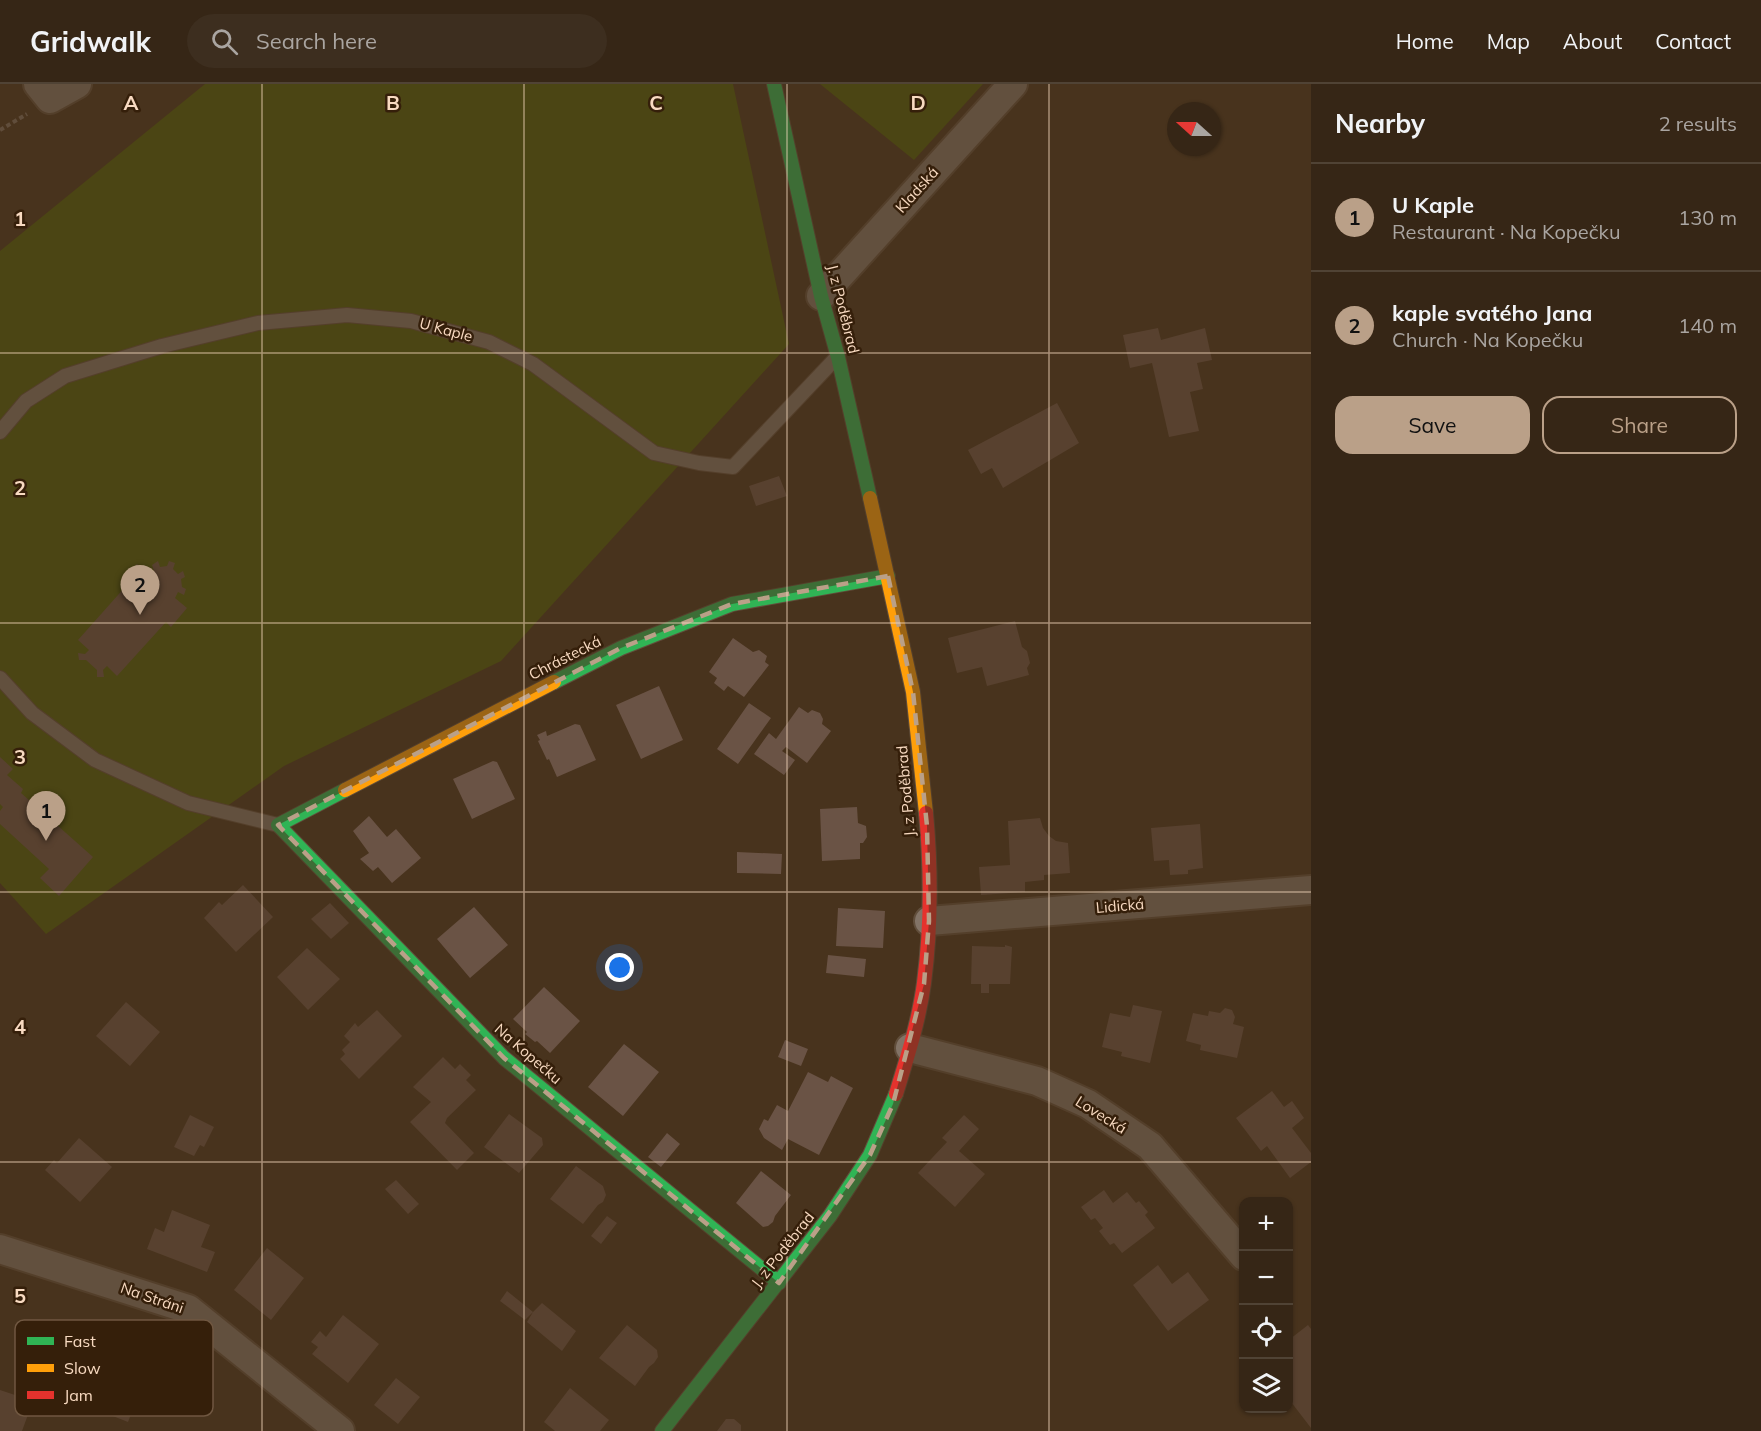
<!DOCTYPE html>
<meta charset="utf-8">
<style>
:root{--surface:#362616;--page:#3d2e1f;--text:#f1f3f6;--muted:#aaa5a1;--line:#504335;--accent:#baa088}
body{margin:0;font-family:Mulish,sans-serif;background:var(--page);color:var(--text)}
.controls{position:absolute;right:18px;bottom:18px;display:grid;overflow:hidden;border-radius:12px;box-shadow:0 2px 4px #0004}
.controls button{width:54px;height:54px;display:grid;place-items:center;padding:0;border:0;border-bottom:2px solid var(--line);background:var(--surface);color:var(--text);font:30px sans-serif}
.compass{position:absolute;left:1167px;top:18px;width:54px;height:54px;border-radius:50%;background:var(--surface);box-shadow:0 2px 4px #0004;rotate:291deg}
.you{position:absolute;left:620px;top:884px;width:21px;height:21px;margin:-15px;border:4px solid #fff;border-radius:50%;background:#1a73e8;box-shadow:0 0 0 9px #1a73e833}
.badge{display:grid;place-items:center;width:39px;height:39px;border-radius:50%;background:var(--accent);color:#111;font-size:20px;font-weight:700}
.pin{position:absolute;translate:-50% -50px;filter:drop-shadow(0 2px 3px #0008)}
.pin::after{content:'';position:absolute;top:32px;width:21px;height:18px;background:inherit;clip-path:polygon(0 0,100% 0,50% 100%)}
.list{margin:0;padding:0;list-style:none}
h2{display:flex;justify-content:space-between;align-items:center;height:78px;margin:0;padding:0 24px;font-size:26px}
h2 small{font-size:20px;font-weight:400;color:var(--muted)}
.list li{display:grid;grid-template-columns:39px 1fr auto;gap:18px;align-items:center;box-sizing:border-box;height:108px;padding:0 24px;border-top:2px solid var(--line)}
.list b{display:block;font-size:22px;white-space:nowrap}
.list p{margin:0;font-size:20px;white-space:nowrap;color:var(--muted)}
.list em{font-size:20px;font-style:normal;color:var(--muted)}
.actions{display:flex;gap:12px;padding:18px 24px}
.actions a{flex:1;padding:14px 0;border:2px solid var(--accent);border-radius:18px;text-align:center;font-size:21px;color:var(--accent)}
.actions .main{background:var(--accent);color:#111}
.icon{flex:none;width:33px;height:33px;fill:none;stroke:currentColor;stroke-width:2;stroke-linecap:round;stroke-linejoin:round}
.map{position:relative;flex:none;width:1311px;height:1347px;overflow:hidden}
header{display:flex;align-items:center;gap:36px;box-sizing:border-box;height:84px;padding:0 30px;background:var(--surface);border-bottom:2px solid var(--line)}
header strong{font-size:28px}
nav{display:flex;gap:33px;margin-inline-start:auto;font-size:21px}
.search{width:420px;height:54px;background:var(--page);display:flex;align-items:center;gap:15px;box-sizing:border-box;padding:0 21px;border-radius:33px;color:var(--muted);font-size:22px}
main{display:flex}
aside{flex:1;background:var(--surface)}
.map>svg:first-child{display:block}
</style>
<header>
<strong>Gridwalk</strong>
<div class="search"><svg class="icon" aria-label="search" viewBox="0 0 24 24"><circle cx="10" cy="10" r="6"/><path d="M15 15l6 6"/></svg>Search here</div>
<nav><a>Home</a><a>Map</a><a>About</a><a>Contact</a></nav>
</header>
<main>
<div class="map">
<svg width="1311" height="1347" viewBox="0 0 1311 1347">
<rect width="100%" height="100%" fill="#48331d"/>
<!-- green -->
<path fill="#4f5b0a" d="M205 0H733L789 260 501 577 284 682 46 850 0 799V167Z
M820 0H983L914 76Z"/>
<!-- building -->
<path fill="#6a5345" d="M1158 244 1161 256 1205 244 1212 276 1197 279 1203 305 1190 308 1199 347 1169 353 1152 279 1130 284 1123 251Z
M1057 319 1079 359 1003 404 992 384 981 390 968 366Z
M779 392 787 412 756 422 749 402Z
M158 477 160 483 167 482 169 477 175 479 173 485 178 490 183 487 185 493 181 495 182 503 186 505 184 511 178 508 175 514 187 524 171 543 166 538 117 592 107 582 103 586 104 593H97V586L86 576H79L78 569 85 570 89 566 78 556 126 502 121 497 137 480 149 492 154 487 152 481Z
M1015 537 1022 563 1027 567 1030 579 1027 584 1029 591 987 602 982 583 957 589 948 554Z
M733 554 753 568 759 566 767 572 765 578 769 581 744 613 728 602 724 607 714 599 717 594 709 588Z
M659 602 683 656 641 675 616 621Z
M749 619 771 634 738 680 717 665Z
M799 623 808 629 812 626 820 629 823 635 822 640 831 647 807 679 786 663 782 667 795 676 784 691 754 670 769 649 776 655Z
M575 640 580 641 596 676 557 693 549 675 547 676 538 657 540 656 537 651 546 647 547 652Z
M0 673 13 685 7 691 23 705 21 709 93 773 59 812 40 794 49 785 0 740V727L3 723 0 720Z
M493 677 497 678 515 715 472 735 453 695Z
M857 723 858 739 866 742 867 753 863 759H860V775L822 777 820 725Z
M369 732 387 753 396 745 421 774 392 799 378 783 373 787 360 775 369 769 353 747Z
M1040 734 1043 744 1049 752 1056 757 1068 759 1070 789 1044 791V796L1025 798V808L981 811 979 783 1010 781 1008 737Z
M1200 740 1203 784 1188 786V790L1170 791 1169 776 1154 777 1151 744Z
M737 768 782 770 781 790 737 789Z
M243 801 273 833 236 868 204 834 219 818 222 821Z
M330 819 349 839 331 855 311 835Z
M474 823 508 861 470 894 437 855Z
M838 824 885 827 883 864 836 862Z
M1005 861 1012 863 1010 900H989V909H981V900H971L972 862 1005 863Z
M307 864 340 895 308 926 277 893Z
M828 871 866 875 864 893 826 889Z
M544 903 580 937 550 969 537 957 535 958 525 950 527 948 513 935Z
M126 918 160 948 130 982 96 952Z
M1133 921 1162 927 1150 979 1121 972 1122 968 1102 963 1110 929 1130 933Z
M1225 924 1232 926 1235 933 1233 940 1244 943 1237 974 1200 966 1201 961 1186 957 1193 929 1208 932 1209 927 1220 929Z
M377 926 402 952 359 995 340 975 345 970 342 966 350 958 344 952 355 939 358 943Z
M785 956 808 965 801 982 778 973Z
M624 960 659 988 623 1032 588 1003Z
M443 973 455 985 460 980 471 991 466 996 476 1006 447 1034 445 1039 474 1069 457 1086 410 1038 431 1018 413 1003Z
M808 988 828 998 831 992 853 1004 819 1071 788 1055 782 1066 764 1054 759 1045 764 1035 768 1037 777 1021 788 1027Z
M1272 1007 1284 1023 1292 1017 1304 1034 1292 1044 1311 1069V1078L1290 1094 1267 1062 1261 1067 1236 1034Z
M509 1030 542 1054 543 1061 519 1089 484 1063Z
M190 1031 214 1043 204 1063 200 1061 194 1072 174 1063Z
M964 1031 979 1045 959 1067 985 1090 955 1123 918 1089 947 1058 942 1054Z
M667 1049 680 1060 661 1083 648 1073Z
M79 1054 112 1083 80 1118 45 1086 54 1076 57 1079Z
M576 1082 603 1102 606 1111 603 1118 598 1121 583 1140 550 1115Z
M761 1087 791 1111 775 1132 773 1138 768 1142 763 1143 736 1119Z
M396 1096 419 1120 408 1130 385 1105Z
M1104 1106 1113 1119 1127 1108 1136 1119 1139 1117 1148 1128 1145 1131 1155 1144 1122 1169 1114 1159 1110 1161 1099 1147 1103 1144 1095 1134 1091 1136 1081 1123Z
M172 1126 210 1141 201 1163 215 1168 207 1188 147 1165 155 1144 164 1148Z
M607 1132 617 1139 601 1160 591 1152Z
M267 1164 304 1194 271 1236 234 1206Z
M1158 1181 1172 1200 1188 1188 1209 1216 1168 1247 1133 1201Z
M507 1207 533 1228 542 1219 576 1247 562 1267 527 1238 533 1228 525 1236 500 1217Z
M343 1231 379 1260 348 1299 312 1270 318 1263 311 1258 320 1247 326 1253Z
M627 1241 657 1266 658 1273 654 1279 649 1283 635 1302 599 1274Z
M1308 1241 1311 1245V1344L1288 1314V1253L1290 1255Z
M112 1266 150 1281 128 1338 90 1323Z
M396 1294 420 1313 398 1340 374 1321Z
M570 1304 609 1336 600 1347H555L544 1338Z
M0 1306 33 1317 22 1347H0Z
M726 1335H734L741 1341V1347H717Z"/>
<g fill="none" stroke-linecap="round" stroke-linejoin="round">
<defs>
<path id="lane" d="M0 348 26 317 65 292 162 262 258 239 347 231 411 237 489 258 533 280 654 369 699 379 733 383 836 274
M0 594 32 629 95 676 188 719 278 741"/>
<path id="street" d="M38 0 50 15 77 0
M821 212 1013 0
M929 837 1311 806
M910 964 1037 997 1088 1020 1150 1062 1244 1172
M0 1165 188 1225 340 1347"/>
<path id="fast" d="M774 0 821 212 838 273 870 414
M554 598 621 564 732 520 888 492
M345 706 278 741 504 974 779 1199
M662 1347 830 1132 870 1071 896 1010"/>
<path id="slow" d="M870 414 913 608 926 729
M345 706 554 598"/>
<path id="jam" d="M896 1010C907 974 919 937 924 899 931 845 931 783 926 729"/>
</defs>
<!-- lane casing -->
<use href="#lane" stroke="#614e3b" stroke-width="16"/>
<!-- street casing -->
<use href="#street" stroke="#614e3b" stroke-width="32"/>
<!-- fast casing -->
<use href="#fast" stroke="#614e3b" stroke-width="16"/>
<!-- slow casing -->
<use href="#slow" stroke="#614e3b" stroke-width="16"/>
<!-- jam casing -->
<use href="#jam" stroke="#614e3b" stroke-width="16"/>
<!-- path -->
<path stroke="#7c6d5f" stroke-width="4" stroke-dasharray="4.5 3" stroke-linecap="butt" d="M0 46 27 30"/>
<!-- lane -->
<use href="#lane" stroke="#827366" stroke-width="14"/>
<!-- street -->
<use href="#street" stroke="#827366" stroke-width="28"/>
<!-- fast -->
<use href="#fast" stroke="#30b455" stroke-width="14"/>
<!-- slow -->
<use href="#slow" stroke="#ff9f0a" stroke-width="14"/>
<!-- jam -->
<use href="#jam" stroke="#e5322d" stroke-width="14"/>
</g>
<!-- marked area -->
<path d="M0 0H1311V1347H0ZM888 492 913 608 927 742 929 837 924 900 893 1020 870 1071 779 1199 504 974 278 741 621 564 732 520Z" fill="#48331d" fill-opacity=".55" fill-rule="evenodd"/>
<path fill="none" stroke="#baa088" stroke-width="4.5" stroke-dasharray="12 8" stroke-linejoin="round" d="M888 492 913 608 927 742 929 837 924 900 893 1020 870 1071 779 1199 504 974 278 741 621 564 732 520Z"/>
<!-- grid -->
<path fill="none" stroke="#f8dac1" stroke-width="1.5" stroke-opacity="0.55" d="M262 0V1347M524 0V1347M787 0V1347M1049 0V1347M0 269H1311M0 539H1311M0 808H1311M0 1078H1311"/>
<g text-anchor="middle" stroke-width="5" stroke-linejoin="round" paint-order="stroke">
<!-- street labels -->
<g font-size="15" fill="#f8dac1" stroke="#351f0a">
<text transform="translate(917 106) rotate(-48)" y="5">Kladská</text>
<text transform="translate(843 225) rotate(76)" y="5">J. z Poděbrad</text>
<text transform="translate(446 246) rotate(15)" y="5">U Kaple</text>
<text transform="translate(565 574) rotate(-27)" y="5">Chrástecká</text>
<text transform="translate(906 707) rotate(-95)" y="5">J. z Poděbrad</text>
<text transform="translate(1120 822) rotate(-5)" y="5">Lidická</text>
<text transform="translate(528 970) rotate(41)" y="5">Na Kopečku</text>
<text transform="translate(1101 1031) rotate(32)" y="5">Lovecká</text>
<text transform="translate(783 1166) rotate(-52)" y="5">J. z Poděbrad</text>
<text transform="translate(152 1214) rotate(19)" y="5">Na Stráni</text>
</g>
</g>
<!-- legend -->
<rect x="15" y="1236" width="198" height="96" rx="9" fill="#351f0a" stroke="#705741" stroke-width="1.5"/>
<rect x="27" y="1253" width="27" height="8" fill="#30b455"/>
<rect x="27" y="1280" width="27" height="8" fill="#ff9f0a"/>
<rect x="27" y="1307" width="27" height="8" fill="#e5322d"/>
<g font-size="16" fill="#f8dac1">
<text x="64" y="1263">Fast</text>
<text x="64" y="1290">Slow</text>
<text x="64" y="1317">Jam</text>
</g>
<g font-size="20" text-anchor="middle" font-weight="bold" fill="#f8dac1" stroke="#351f0a" stroke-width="5" stroke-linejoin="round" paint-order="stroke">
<text x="131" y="26">A</text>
<text x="393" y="26">B</text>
<text x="656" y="26">C</text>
<text x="918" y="26">D</text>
<text x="20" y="142">1</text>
<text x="20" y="411">2</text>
<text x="20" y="680">3</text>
<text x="20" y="950">4</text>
<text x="20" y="1219">5</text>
</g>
</svg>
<div class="controls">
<button>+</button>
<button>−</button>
<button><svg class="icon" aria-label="locate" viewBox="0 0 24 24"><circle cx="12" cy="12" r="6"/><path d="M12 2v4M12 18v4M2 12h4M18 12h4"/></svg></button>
<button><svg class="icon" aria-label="layers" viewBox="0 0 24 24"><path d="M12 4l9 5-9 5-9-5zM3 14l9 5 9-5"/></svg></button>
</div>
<svg class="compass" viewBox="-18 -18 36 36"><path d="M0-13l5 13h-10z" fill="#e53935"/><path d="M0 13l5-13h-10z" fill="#aaa5a1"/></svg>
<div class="you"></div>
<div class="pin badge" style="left:46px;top:757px">1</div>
<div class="pin badge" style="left:140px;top:531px">2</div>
</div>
<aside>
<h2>Nearby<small>2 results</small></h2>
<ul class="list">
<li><span class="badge">1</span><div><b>U Kaple</b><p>Restaurant · Na Kopečku</p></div><em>130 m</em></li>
<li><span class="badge">2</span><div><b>kaple svatého Jana</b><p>Church · Na Kopečku</p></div><em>140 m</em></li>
</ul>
<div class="actions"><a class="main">Save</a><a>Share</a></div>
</aside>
</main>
